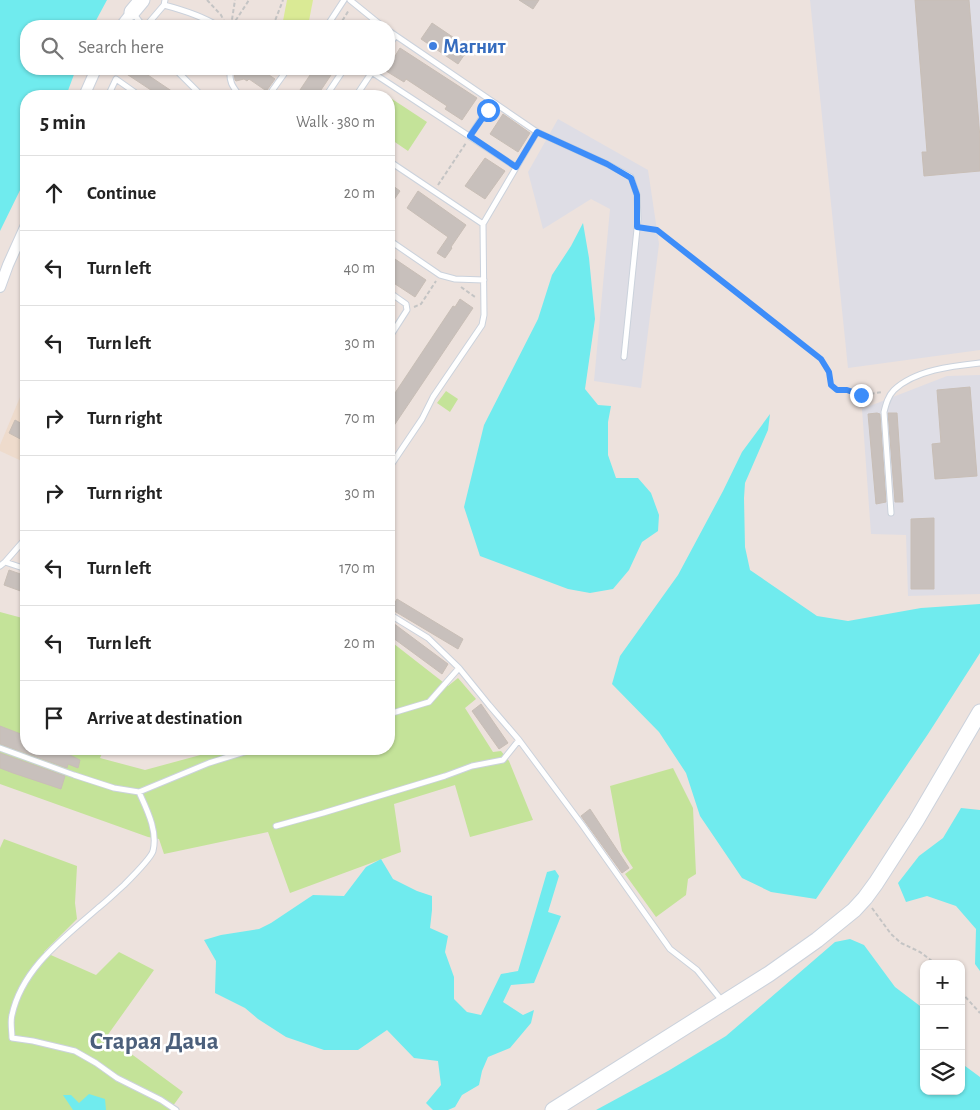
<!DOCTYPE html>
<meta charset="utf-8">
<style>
:root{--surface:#fff;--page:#f2f2f2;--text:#222;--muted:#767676;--line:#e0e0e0}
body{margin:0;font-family:"Alegreya Sans",sans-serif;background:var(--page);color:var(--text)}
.controls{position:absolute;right:15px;bottom:15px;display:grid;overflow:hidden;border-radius:10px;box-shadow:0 1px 4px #0004}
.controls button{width:45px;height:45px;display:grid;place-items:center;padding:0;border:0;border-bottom:1px solid var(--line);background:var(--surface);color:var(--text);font:25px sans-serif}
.stop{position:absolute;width:15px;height:15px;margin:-11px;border:4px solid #3d8df9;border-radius:50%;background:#fff}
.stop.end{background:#3d8df9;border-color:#fff;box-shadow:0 1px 5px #0008}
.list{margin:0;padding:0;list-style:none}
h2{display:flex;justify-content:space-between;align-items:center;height:65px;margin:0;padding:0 20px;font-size:21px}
h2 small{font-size:16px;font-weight:400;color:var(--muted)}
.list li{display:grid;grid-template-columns:32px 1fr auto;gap:15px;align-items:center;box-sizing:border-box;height:75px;padding:0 20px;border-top:1px solid var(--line)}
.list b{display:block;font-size:19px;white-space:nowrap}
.list em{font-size:16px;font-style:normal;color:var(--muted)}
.icon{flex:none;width:28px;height:28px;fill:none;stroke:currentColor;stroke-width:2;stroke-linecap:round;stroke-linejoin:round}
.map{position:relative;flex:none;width:980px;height:1110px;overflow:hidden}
.search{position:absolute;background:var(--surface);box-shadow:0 1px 4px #0004;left:20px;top:20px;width:375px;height:55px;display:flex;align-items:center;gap:12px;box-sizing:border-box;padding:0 18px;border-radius:20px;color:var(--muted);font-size:19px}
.panel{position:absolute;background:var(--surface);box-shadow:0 1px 4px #0004;left:20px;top:90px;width:375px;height:665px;border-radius:20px}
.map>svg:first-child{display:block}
</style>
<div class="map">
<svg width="980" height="1110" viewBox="0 0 980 1110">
<rect width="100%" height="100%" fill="#ede2dd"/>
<!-- industrial -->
<path fill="#dedde5" d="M810 0H980V350L848 368Z
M558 119 648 170 659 244 641 388 594 381 610 209 591 199 543 229 528 172Z
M980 375V594L908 596 906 535 871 534 862 409 947 376Z"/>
<!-- education -->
<path fill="#eedbcc" d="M23 390 26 392V463L0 451V445Z"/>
<!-- green -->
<path fill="#c4e399" d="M389 97 427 122 408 151 389 138Z
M446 391 458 399 450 412 437 403Z
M0 612 26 619V749H104L100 758 145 770 204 754V749H389V640L448 686 458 678 476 699 465 708 493 752 501 751 509 761 533 820 470 837 455 785 394 804 401 852 290 893 268 832 164 854 159 839 148 837 0 784Z
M673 768 693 808 696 874 688 879 686 895 656 917 625 874 633 868 622 851 610 786Z
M4 839 77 866 75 903 77 919 44 952 96 975 119 952 154 970 107 1036 183 1092 170 1110H0V848Z"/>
<!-- pitch -->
<path fill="#daea95" d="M287 0H313L308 26H282Z"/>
<!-- water -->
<path fill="#70ebee" d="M0 0H107L93 26H26V69H76L66 96H26V178L0 231Z
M583 223 589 258 595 319 585 389 598 405 611 406 608 422V455L616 478H638L651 493 659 515 658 531 642 542 629 570 613 589 590 593 568 589 480 556 464 507 484 425 538 319 552 275 571 246Z
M770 414 768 430 745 483 744 498 745 547 750 570 817 616 848 621 921 608 980 604V653L928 734 816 899 771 892 742 878 700 816 686 773 659 732 612 684 620 656 678 575 723 491 742 452Z
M961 808 980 810V971L975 964 976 929 956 906 927 896 906 902 898 883 919 856 943 838Z
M381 859 393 879 417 891 432 896V910L430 928 448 936 445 952 454 977V999L467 1012 481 1015 501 974 518 971 547 872 555 870 559 876 548 912 561 916 534 983 511 985 503 1002 523 1015 534 1010 531 1023 510 1048 488 1057 482 1071 479 1085 462 1095 455 1107 448 1110H433L426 1103 441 1085 438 1061 414 1058 387 1030 358 1050H324L286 1037 258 1019 245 1008 215 993 216 961 204 940 221 935 259 929 271 923 313 895 344 896 366 867Z
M850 939 864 945 895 987 924 1009V1091H961V1063L980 1077V1110H596L668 1071 726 1036 835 942Z
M89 1094 105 1099 106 1110H73L63 1095H71L79 1103Z"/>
<!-- building -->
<path fill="#c8c0bc" stroke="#c8beb6" d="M519 0H539L533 9Z
M915 0H969L980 138V171L924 176 922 152H927Z
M432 23 469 48 458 64 421 39Z
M400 48 477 98 462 120 445 109 447 106 406 79 404 82 386 71 387 69H389V66Z
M119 69H139L179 96H160Z
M237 69H267L272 72 269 75 275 79 267 90H265L249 79 247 81 244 79 236 81 235 80 234 72Z
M314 69H335L317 96H296Z
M503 114 530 133 518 152 490 134Z
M485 158 505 171 485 199 465 186Z
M389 183 400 191 389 207Z
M418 191 466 225 451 247 452 248 445 258 437 253 448 237 407 208Z
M389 255 426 280 415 297 389 280Z
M460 299 473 308 389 433V402L453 306 455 307Z
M970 387 977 476 935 479 932 444 941 443 937 390Z
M877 413 880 414 886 502 876 504 868 414Z
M888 413H897L903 502H895Z
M15 420 26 426V442L9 433Z
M934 518V589H911V519Z
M9 570 26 576V593L4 585Z
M397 599 463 639 458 649 391 609Z
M389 620 448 664 442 674 389 635Z
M481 704 508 743 499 749 472 711Z
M0 726 26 736V749H58L80 760 78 768 68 764 67 768 0 744Z
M0 753 65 776 61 789 13 773 0 768Z
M590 809 629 868 622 873 581 816Z"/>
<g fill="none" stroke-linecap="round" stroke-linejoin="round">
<defs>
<path id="lane" d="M350 0 382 26
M164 5C183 10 202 16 218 26
M133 13 143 26
M146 26 164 5 165 0
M327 26 344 0
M389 31 537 132 607 164 631 177 637 195 638 219 624 357
M389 46 395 36
M175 69 202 96
M230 69C229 82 232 86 240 96
M367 69 516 167
M108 96 116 79 140 96
M249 96 259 94 269 95 284 74 277 69
M326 96 344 69
M356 96 374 69
M470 136 487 110
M389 161 483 224
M389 240 440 275 455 279 484 280
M389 292 406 304 407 310 389 338
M389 468 422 419 433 397 482 325 484 315 483 224 537 132
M891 513 884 412C886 404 888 396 894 390 915 370 952 366 980 363
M5 562 26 538
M0 566 5 562 26 569
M389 614 428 638 459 668 489 705 519 740 583 826 670 949 697 970 723 1002
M389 714 429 702 459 668
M0 748 74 775 114 788 139 792 209 763 254 749
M139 792C147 810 158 831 153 851 151 858 130 879 124 885 115 893 107 901 98 908 64 938 22 968 12 1015 10 1022 12 1031 12 1038L33 1041 75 1051 96 1063 117 1078 161 1100 176 1110
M276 826 323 813 445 776 472 766 503 760 519 740"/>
<path id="street" d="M121 26 132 12
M84 96 96 69
M0 287 8 265 26 225"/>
<path id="secondary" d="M132 12 142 0
M553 1110 769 974 817 940 854 910 865 898 876 883 916 821 980 712"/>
</defs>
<!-- lane casing -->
<use href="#lane" stroke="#cbd2dc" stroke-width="7"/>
<!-- street casing -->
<use href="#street" stroke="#cbd2dc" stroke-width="12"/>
<!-- secondary casing -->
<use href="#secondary" stroke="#cbd2dc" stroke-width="17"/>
<!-- path -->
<path stroke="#c4c4c4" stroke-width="2" stroke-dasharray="4 2.5" stroke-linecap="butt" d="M207 0 221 15 224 21
M231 26 235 0
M232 26 249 0
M273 26 283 0
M339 26 349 10
M438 185 466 143
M644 228 657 230 821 359 829 372 831 385 837 390H847L861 395 883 392
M461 287 475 297
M414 307 421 304 436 281
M872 908 891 934 901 943 920 952 936 964
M961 992 980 1013"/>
<!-- lane -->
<use href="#lane" stroke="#fff" stroke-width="5"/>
<!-- street -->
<use href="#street" stroke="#fff" stroke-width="10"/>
<!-- secondary -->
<use href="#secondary" stroke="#fff" stroke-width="15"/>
</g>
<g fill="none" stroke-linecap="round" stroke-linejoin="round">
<!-- route -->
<path stroke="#3d8df9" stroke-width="6" d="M488 110 470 136 516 167 537 132 607 164 631 178 637 195V227L657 230 821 359 829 372 831 385 837 390H847L861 395"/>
</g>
<!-- markers -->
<circle fill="#3f7fe0" stroke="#fff" stroke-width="2" cx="433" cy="46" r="5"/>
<g text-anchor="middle" stroke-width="5" stroke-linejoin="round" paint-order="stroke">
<!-- shop labels -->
<g font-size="20" font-weight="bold" fill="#366cbe" stroke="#fff" text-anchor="start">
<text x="443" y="53">Магнит</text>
</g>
<!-- district labels -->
<g font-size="25" font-weight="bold" fill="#4b5f7b" stroke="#fff">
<text x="154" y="1049">Старая Дача</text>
</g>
</g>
</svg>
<div class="controls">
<button>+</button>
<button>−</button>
<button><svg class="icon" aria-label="layers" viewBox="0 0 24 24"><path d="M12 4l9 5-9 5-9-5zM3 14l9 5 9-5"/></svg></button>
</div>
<div class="stop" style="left:488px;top:110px"></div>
<div class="stop end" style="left:861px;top:395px"></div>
<div class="search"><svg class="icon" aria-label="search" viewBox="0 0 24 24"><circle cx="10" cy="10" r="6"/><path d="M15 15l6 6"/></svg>Search here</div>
<section class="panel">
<h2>5 min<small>Walk · 380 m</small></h2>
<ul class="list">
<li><svg class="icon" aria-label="ahead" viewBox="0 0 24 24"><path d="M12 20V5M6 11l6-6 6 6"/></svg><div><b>Continue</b></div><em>20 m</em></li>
<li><svg class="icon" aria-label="left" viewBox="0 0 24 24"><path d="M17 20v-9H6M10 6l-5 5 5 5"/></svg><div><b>Turn left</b></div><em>40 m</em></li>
<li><svg class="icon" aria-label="left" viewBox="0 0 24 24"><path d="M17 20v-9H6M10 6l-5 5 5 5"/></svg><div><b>Turn left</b></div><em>30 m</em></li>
<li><svg class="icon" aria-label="right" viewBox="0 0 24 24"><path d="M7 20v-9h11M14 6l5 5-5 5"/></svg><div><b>Turn right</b></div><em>70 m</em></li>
<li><svg class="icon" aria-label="right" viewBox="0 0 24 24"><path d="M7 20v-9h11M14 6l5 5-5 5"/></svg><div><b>Turn right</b></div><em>30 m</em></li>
<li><svg class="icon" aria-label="left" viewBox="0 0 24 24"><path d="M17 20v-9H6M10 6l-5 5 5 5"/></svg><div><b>Turn left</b></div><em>170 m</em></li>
<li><svg class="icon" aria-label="left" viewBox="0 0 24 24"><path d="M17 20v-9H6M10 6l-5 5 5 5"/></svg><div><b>Turn left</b></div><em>20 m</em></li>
<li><svg class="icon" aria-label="arrive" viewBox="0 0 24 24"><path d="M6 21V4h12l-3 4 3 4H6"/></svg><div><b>Arrive at destination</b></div></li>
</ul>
</section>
</div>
